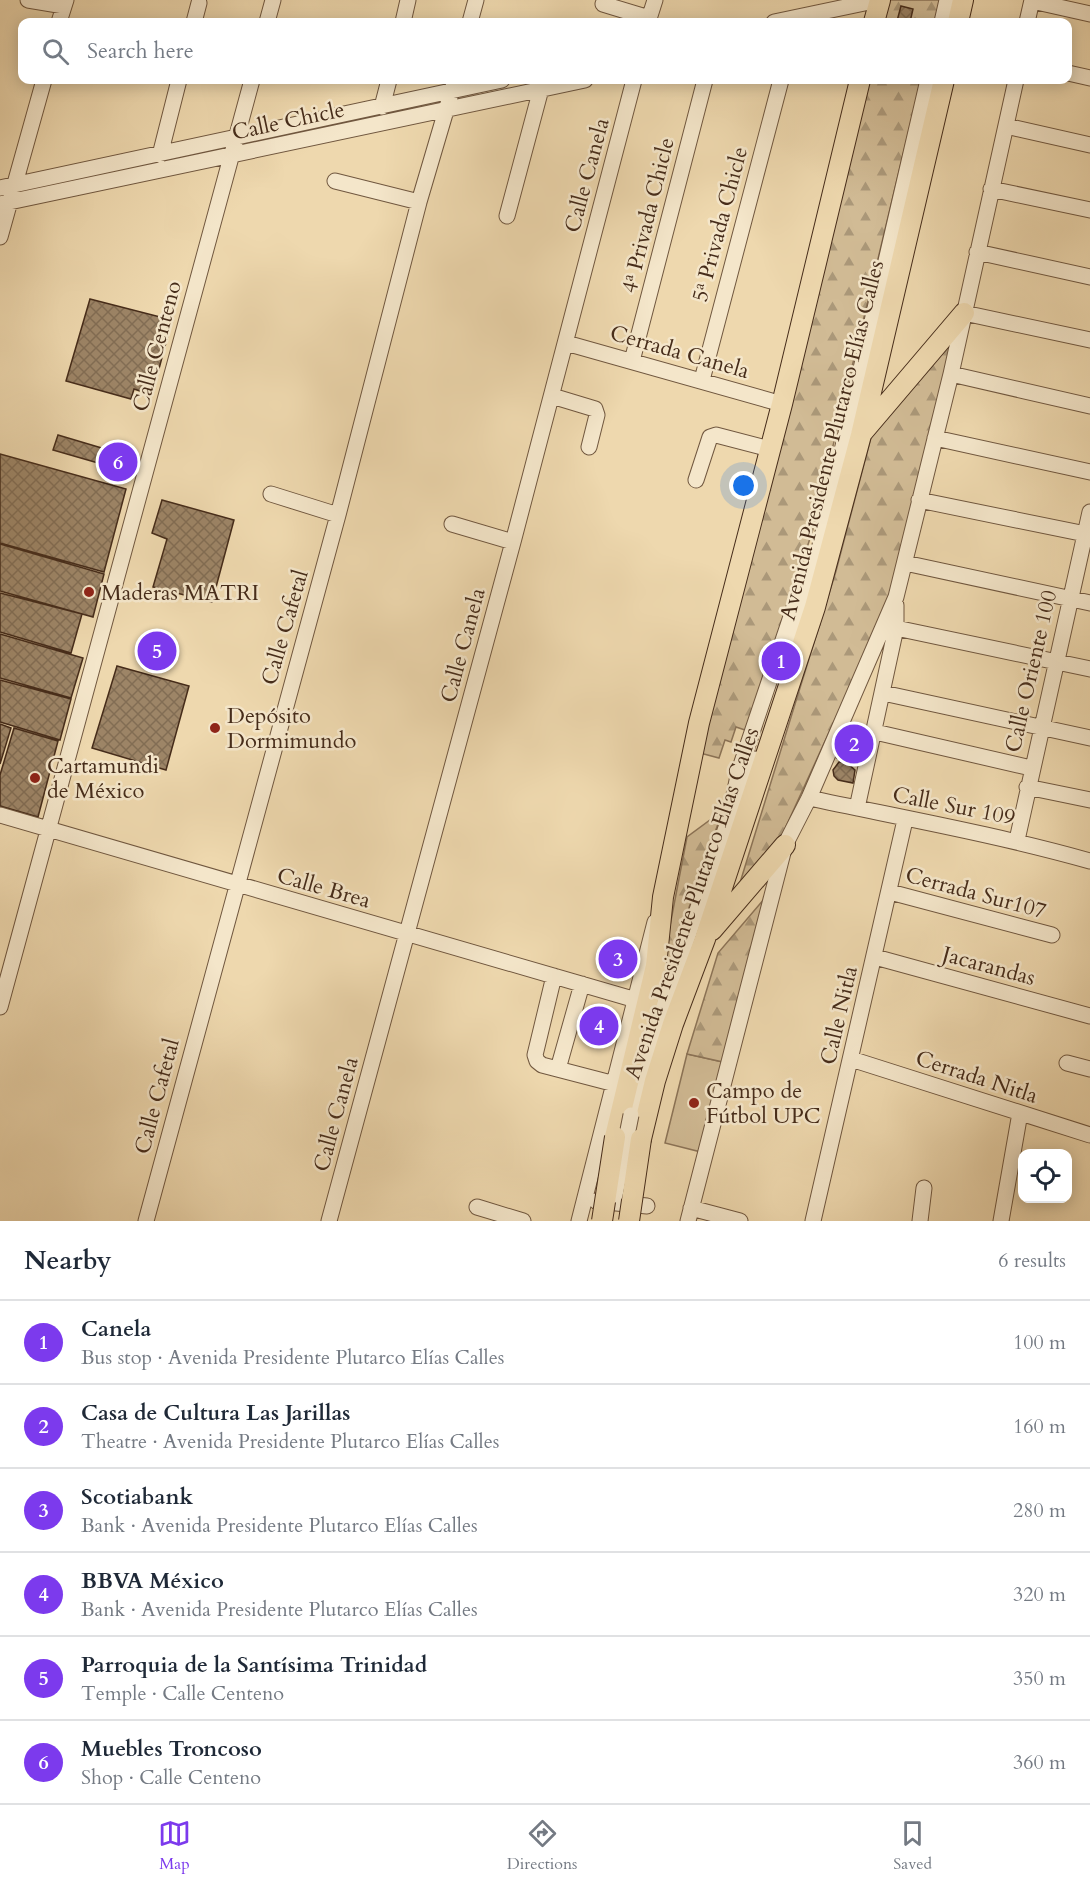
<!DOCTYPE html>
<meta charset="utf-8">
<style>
:root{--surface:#fff;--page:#f6f6f7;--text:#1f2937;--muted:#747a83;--line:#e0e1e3;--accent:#7c3aed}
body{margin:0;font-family:Cardo,serif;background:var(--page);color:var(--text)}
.controls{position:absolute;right:18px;bottom:18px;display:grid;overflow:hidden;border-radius:12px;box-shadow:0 3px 15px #0003}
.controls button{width:54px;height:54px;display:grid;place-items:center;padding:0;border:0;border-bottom:2px solid var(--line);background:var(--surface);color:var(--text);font:30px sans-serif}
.you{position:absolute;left:744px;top:486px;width:21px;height:21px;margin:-15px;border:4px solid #fff;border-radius:50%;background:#1a73e8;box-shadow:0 0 0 9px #1a73e833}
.badge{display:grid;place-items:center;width:39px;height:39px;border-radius:50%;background:var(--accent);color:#fff;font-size:20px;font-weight:700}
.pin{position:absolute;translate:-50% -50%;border:3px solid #fff;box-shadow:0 2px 6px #0006}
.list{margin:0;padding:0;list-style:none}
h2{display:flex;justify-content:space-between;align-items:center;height:78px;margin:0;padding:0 24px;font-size:26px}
h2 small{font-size:20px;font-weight:400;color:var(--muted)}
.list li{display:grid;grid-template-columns:39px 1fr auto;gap:18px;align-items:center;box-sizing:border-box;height:84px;padding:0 24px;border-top:2px solid var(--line)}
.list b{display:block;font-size:22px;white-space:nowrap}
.list p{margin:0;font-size:20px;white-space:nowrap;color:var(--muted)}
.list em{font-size:20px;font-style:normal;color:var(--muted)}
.icon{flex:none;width:33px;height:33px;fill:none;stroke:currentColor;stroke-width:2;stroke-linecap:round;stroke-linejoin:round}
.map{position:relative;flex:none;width:1090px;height:1221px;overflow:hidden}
.search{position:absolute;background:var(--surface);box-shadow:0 3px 15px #0003;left:18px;right:18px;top:18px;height:66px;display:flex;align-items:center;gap:15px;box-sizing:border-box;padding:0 21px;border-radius:12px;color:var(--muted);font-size:22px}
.sheet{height:582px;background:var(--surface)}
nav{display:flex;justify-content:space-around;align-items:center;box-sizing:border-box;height:84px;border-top:2px solid var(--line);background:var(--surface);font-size:16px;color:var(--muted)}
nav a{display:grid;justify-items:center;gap:3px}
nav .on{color:var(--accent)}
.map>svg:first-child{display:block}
</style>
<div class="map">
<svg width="1090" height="1221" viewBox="0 0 1090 1221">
<defs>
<pattern id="forest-firs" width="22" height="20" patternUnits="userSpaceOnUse" patternTransform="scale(1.5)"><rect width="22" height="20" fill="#d1bb95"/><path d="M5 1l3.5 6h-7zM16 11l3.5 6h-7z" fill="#ab9879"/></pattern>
<pattern id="building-cross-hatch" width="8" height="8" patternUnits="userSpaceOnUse" patternTransform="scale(1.5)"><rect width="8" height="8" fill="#9d8567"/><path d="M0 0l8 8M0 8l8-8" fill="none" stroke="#826d54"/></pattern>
</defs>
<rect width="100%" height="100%" fill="#eed8ae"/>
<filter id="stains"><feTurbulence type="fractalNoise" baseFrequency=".00333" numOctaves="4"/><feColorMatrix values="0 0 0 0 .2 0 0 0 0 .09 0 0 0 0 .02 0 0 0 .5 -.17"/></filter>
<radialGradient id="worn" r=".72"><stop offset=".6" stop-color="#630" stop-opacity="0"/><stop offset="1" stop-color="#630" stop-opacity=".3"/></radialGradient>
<!-- green -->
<path fill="#d1bb95" stroke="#8c7458" stroke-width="1.5" d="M687 1054 723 1062 701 1152 665 1143Z"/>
<!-- forest -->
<path fill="url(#forest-firs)" stroke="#8c7458" stroke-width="1.5" d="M887 0H940L935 22H882Z
M867 80H921L813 529 748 731 736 727 731 742 725 740 719 758 700 753Z
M956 338 891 597 783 833 739 886 836 571 873 430Z
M714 817 720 818 654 1009 687 837Z
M770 892 723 1062 687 1054 718 953Z"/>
<!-- building -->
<path fill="url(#building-cross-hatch)" stroke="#462c1a" stroke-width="1.5" d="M901 6 913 9 910 22 897 21Z
M90 299 172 320 152 395 134 389 131 399 66 381Z
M58 435 122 454 119 469 53 450Z
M0 454 126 489 104 572 0 543Z
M162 500 234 520 212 602 153 587 167 539 152 533Z
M0 544 104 574 93 617 0 591Z
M0 593 82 614 71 653 0 632Z
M0 634 83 658 71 698 0 678Z
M117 666 189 686 166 770 92 748Z
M0 680 71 699 60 740 0 722Z
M0 724 11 728 0 764Z
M852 726 866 730 858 764 837 758 841 742 848 744Z
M14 728 58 741 38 817 0 806V775Z
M839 762H846L855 770 853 783 838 780 834 776 833 770Z"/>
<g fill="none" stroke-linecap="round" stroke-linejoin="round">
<defs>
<path id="minor" d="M28 0 64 6
M1032 1 1090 14
M603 4 649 18
M59 22 66 0
M194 22 199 3
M267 22 273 0
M403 22 408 0
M470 22 476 0
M648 22 655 0
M774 22 879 0
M942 22 947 0
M1027 22 1032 0
M1068 73 1090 78
M382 107 389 80
M1006 126 1090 145
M160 155 179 80
M335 181 419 202
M0 188 502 80
M991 189 1090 210
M0 204 585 80
M507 216 541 89
M0 237 44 80
M977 252 1090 277
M964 313 1090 340
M566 343 782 404
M632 361 705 80
M951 374 1090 406
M702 380 781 80
M552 396 595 409 597 415 589 447
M935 438 1090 472
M696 480 710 437 716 435 770 449
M271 494 338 515
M919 500 1090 535
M452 524 513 542
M905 563 1090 603
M896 628 1090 669
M787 662 808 597 928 80
M883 693 1090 738
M875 732 1031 768
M1027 787 1090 800
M809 798C903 818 998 835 1090 861
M857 808 896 628V605
M0 815 636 1000
M729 819 755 759
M1017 840 1090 512
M890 892 1052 935
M875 957 1090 1016
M554 976 535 1055 537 1061 542 1065 615 1084
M0 1007 252 80
M851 1059 1090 1135
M1067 1063 1090 1069
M558 1069 582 984
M631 1115 654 1033 729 819 739 771 806 572
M596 1201 647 1206
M477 1207 523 1221
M691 1208 740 1221
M146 1221 338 515 419 202 455 80
M329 1221 513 542 634 80
M579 1221 655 922
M688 1221 785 845 809 798 896 597 951 374 1016 80
M813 1221 905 820
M920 1221 924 1188
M1001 1221 1020 1113"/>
<path id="major" d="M874 22 880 0
M958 22 963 0
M862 433 964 313
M712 930 785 845
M615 1137 656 966 663 897 699 723 782 404 860 80
M641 1139 655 1081 673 1024 705 939 815 607 861 435 944 80"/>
</defs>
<!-- minor casing -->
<use href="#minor" stroke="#70573f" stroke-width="17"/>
<!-- major casing -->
<use href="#major" stroke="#462c1a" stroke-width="22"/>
<!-- minor -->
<use href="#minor" stroke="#f4e6ca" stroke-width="15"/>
<!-- major -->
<use href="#major" stroke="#eed8ae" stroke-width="20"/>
<defs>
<path id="minor-bridge" d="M615 1195 631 1115"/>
<path id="major-bridge" d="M602 1221 615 1137
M629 1221 641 1139"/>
</defs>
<!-- minor-bridge casing -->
<use href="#minor-bridge" stroke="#70573f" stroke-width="17" stroke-linecap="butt"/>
<!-- major-bridge casing -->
<use href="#major-bridge" stroke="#462c1a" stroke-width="22" stroke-linecap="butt"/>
<!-- minor-bridge -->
<use href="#minor-bridge" stroke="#f4e6ca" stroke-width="15"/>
<!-- major-bridge -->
<use href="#major-bridge" stroke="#eed8ae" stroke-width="20"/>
</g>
<!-- markers -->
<g fill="#8f2418" stroke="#f4e6ca" stroke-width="2">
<circle cx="89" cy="592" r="6"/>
<circle cx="215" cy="728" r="6"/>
<circle cx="35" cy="778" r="6"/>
<circle cx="694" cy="1103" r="6"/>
</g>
<g text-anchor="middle" stroke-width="5" stroke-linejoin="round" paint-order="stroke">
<!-- street labels -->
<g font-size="22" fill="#462c1a" stroke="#f4e6ca">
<text transform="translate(288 120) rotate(-12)" y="8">Calle Chicle</text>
<text transform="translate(586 175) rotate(-75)" y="8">Calle Canela</text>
<text transform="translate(647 215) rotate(-76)" y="8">4ª Privada Chicle</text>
<text transform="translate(719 224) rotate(-75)" y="8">5ª Privada Chicle</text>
<text transform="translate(156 346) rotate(-75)" y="8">Calle Centeno</text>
<text transform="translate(680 351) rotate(16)" y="8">Cerrada Canela</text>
<text transform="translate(831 440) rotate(-76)" y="8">Avenida Presidente Plutarco Elías Calles</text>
<text transform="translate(284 627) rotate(-74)" y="8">Calle Cafetal</text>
<text transform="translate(462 645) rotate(-75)" y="8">Calle Canela</text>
<text transform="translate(1030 671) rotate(-77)" y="8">Calle Oriente 100</text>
<text transform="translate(954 805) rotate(11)" y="8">Calle Sur 109</text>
<text transform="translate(324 887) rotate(16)" y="8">Calle Brea</text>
<text transform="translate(976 892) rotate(15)" y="8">Cerrada Sur107</text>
<text transform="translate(691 903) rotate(-71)" y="8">Avenida Presidente Plutarco Elías Calles</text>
<text transform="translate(989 965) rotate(15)" y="8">Jacarandas</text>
<text transform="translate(838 1015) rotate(-77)" y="8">Calle Nitla</text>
<text transform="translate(977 1076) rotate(18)" y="8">Cerrada Nitla</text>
<text transform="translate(156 1096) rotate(-75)" y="8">Calle Cafetal</text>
<text transform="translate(335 1114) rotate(-75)" y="8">Calle Canela</text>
</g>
<!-- poi labels -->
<g font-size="22" fill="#462c1a" stroke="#f4e6ca" text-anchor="start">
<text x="101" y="600">Maderas MATRI</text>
<text x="227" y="723">Depósito<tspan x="227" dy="25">Dormimundo</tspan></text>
<text x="47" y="773">Cartamundi<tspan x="47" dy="25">de México</tspan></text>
<text x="706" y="1098">Campo de<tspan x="706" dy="25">Fútbol UPC</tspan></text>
</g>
</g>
<rect width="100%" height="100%" filter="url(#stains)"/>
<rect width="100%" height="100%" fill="url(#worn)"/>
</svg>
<div class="controls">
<button><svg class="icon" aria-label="locate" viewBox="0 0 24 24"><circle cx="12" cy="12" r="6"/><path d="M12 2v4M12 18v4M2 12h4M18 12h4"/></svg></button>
</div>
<div class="you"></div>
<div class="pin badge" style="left:781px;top:661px">1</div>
<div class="pin badge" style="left:854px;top:744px">2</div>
<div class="pin badge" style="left:618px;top:959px">3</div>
<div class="pin badge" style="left:599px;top:1026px">4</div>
<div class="pin badge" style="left:157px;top:651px">5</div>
<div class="pin badge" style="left:118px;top:462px">6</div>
<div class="search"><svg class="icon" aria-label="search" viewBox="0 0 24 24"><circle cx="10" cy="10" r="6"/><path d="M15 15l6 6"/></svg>Search here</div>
</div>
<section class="sheet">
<h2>Nearby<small>6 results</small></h2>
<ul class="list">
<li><span class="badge">1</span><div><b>Canela</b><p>Bus stop · Avenida Presidente Plutarco Elías Calles</p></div><em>100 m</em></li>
<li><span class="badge">2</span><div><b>Casa de Cultura Las Jarillas</b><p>Theatre · Avenida Presidente Plutarco Elías Calles</p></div><em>160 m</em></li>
<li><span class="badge">3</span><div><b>Scotiabank</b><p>Bank · Avenida Presidente Plutarco Elías Calles</p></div><em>280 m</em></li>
<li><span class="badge">4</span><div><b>BBVA México</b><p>Bank · Avenida Presidente Plutarco Elías Calles</p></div><em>320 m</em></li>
<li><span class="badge">5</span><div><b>Parroquia de la Santísima Trinidad</b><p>Temple · Calle Centeno</p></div><em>350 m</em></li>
<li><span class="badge">6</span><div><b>Muebles Troncoso</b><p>Shop · Calle Centeno</p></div><em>360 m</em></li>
</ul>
</section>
<nav>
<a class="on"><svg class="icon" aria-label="map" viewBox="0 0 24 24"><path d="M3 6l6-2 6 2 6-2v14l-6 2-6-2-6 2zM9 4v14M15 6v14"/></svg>Map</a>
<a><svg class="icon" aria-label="directions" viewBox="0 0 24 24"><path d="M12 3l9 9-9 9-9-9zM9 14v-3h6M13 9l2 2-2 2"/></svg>Directions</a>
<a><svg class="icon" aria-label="saved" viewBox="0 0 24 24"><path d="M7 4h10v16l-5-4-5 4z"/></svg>Saved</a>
</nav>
